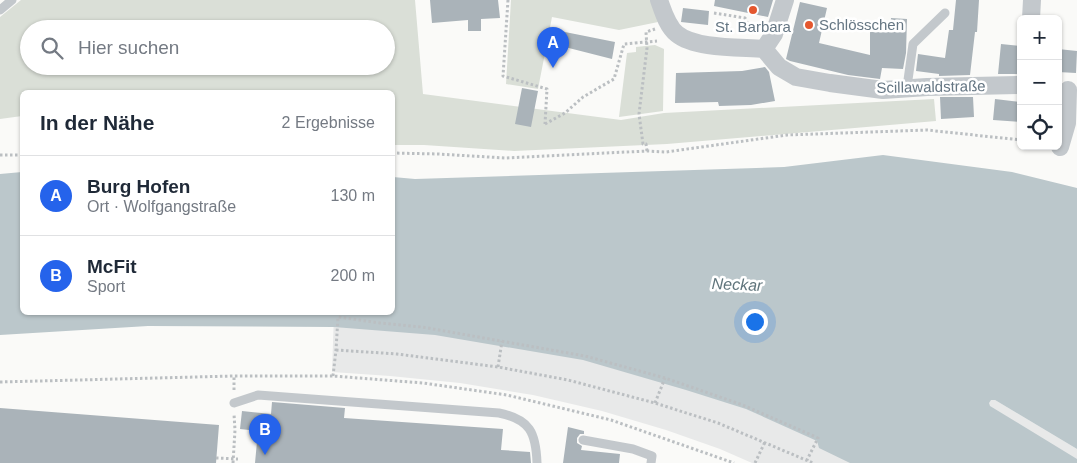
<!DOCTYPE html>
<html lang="de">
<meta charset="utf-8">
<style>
:root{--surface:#fff;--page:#f6f6f7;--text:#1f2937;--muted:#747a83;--line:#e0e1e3;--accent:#2563eb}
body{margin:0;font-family:Arial,sans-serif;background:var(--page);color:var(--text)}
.controls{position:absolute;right:15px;top:15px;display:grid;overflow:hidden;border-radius:8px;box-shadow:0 1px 4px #0004}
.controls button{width:45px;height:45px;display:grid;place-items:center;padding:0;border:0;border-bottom:1px solid var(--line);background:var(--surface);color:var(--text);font:25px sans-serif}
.you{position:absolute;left:754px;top:321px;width:18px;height:18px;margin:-12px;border:4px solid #fff;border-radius:50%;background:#1a73e8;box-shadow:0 0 0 8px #1a73e833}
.badge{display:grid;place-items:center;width:32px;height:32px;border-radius:50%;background:var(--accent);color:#fff;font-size:16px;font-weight:700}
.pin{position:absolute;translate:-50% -41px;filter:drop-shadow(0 1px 2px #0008)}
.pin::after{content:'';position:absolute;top:26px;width:18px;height:15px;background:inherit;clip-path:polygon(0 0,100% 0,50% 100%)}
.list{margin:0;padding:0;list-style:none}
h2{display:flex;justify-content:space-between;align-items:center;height:65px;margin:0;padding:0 20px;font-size:21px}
h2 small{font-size:16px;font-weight:400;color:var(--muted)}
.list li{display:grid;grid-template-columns:32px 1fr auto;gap:15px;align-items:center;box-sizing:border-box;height:80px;padding:0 20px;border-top:1px solid var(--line)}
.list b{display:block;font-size:19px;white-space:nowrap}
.list p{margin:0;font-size:16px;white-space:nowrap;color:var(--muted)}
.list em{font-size:16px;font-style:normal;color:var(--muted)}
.icon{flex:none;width:28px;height:28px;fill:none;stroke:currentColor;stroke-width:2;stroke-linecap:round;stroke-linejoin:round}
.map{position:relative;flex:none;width:1077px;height:463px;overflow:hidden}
.search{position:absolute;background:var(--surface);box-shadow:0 1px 4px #0004;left:20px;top:20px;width:375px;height:55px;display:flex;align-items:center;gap:12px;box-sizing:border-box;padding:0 18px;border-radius:28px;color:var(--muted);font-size:19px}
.panel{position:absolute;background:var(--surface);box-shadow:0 1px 4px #0004;left:20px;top:90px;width:375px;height:225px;border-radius:8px}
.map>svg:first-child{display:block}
</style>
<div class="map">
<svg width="1077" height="463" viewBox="0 0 1077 463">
<rect width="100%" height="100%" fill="#fafaf8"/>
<!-- built -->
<path fill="#e8e9e9" d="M590 279 995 400 1077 449V463H752L720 449 666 430 602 411 533 395 460 383 390 376 332 372 334 313 392 312Z"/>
<!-- green -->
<path fill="#dadfd7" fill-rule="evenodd" d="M21 0H415L423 94 621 120 664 113 934 99 936 121 667 144 514 151 424 145H393L392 92H22V116L0 119V17ZM29 29H386V66H29Z
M511 0H656L663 21 619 30 552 17 538 89 506 84Z
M655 45 664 49 663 111 619 117 627 53 636 52V47Z"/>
<!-- water -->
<path fill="#bbc7cb" d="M883 155 1012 172 1077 188V449L995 400H991L989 403 990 406 1077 459V463H850L819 448 817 441 746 409 686 390 583 360 435 335 334 327 148 326 0 335V174L22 172V312H392L393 177 415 179 784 167Z"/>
<!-- building -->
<path fill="#aab3b9" d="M430 0H498L500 18 481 19V31H468V20L432 23Z
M715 0H773L768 17 714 6Z
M956 0H979L977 32H975L970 75 939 76V74L916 71 918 54 945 58 949 30H953Z
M800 2 827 8 819 43 870 55V32H890L891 18 907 19 906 53 903 69 882 68 880 79 848 75 790 61 786 59Z
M683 8 709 11 708 25 681 22Z
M560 31 615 42 612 59 557 45Z
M1001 44 1021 46V74H998Z
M1058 49 1077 51 1076 73 1058 72Z
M765 67 769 72 775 101 751 105 719 106 718 102 675 103 676 73 742 71Z
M522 88 538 91 531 127 515 124Z
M940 97H973L974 117 941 119Z
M995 99 1021 102V122L993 120Z
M272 402 345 408 344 418 503 429 501 450 530 452 531 463H255L258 431 240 429 242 411 271 414Z
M0 408 219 425 216 463H0Z
M568 427 584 431V434H580L577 438V443L582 446 581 450 620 454 619 463H563Z"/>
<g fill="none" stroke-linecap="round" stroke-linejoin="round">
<!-- path -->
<path stroke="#bbbfc2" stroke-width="3" stroke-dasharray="2.5 2.5" stroke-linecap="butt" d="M508 0 503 76 547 89 545 124
M714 13 745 18 751 31
M545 124 565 113 583 97 614 79 624 44 635 43
M647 151 646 144H643L639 114 647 48 646 32 655 29
M392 153 438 154 505 158 647 151 666 152 787 135 927 130 1021 140
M0 155H22
M336 350 397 354 498 367 568 380 655 403 718 423 813 463
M498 367 502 341
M333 376 336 350 338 317 380 323 422 327 585 356 665 378 743 405 818 438 807 460
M0 382 234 376H333L423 383 507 395 611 420 734 463
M234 390V376
M655 403 665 378
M216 458 238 459
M233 463 235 430 234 414
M755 463 765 442"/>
<!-- lane -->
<path stroke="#c3c8cc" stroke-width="9" d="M0 10 12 0
M907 87 913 44 945 13
M234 403 258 395 499 413C530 419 536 433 537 463
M583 440 633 449 652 456 651 463"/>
<!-- street -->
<path stroke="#c3c8cc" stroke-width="18" d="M659 0C663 11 667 26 677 34 695 49 741 47 764 49
M1031 19 1032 0
M764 49 779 67 796 77 830 83 883 90 927 87 1021 85
M764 49 774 34 785 0
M1060 147 1067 123 1068 90"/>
<!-- path-bridge -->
<path stroke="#bbbfc2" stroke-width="3" stroke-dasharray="2.5 2.5" stroke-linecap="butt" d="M635 43 657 41"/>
</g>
<!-- markers -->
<g fill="#e4572e" stroke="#fff" stroke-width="2">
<circle cx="753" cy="10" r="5"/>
<circle cx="809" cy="25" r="5"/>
</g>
<g text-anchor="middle" stroke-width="5" stroke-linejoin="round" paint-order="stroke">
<!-- poi labels -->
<g font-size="15" fill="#657683" stroke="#fff" text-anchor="start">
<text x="819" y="30">Schlösschen</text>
<text x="753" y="32" text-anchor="middle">St. Barbara</text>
</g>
<!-- street labels -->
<g font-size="15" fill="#657683" stroke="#fff">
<text transform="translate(931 87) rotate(-1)" y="5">Scillawaldstraße</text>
</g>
<!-- water labels -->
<g font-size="16" font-style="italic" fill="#60757c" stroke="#fff">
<text transform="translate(737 284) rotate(2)" y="6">Neckar</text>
</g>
</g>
</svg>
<div class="controls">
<button>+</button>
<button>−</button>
<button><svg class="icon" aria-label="locate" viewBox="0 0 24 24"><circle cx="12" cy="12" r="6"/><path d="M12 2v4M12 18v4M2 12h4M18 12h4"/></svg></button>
</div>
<div class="you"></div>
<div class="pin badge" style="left:553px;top:68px">A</div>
<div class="pin badge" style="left:265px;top:455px">B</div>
<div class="search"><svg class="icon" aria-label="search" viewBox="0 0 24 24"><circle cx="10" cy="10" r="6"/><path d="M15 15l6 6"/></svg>Hier suchen</div>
<section class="panel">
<h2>In der Nähe<small>2 Ergebnisse</small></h2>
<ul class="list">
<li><span class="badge">A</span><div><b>Burg Hofen</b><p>Ort · Wolfgangstraße</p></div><em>130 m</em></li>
<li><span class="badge">B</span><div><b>McFit</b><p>Sport</p></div><em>200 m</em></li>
</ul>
</section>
</div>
